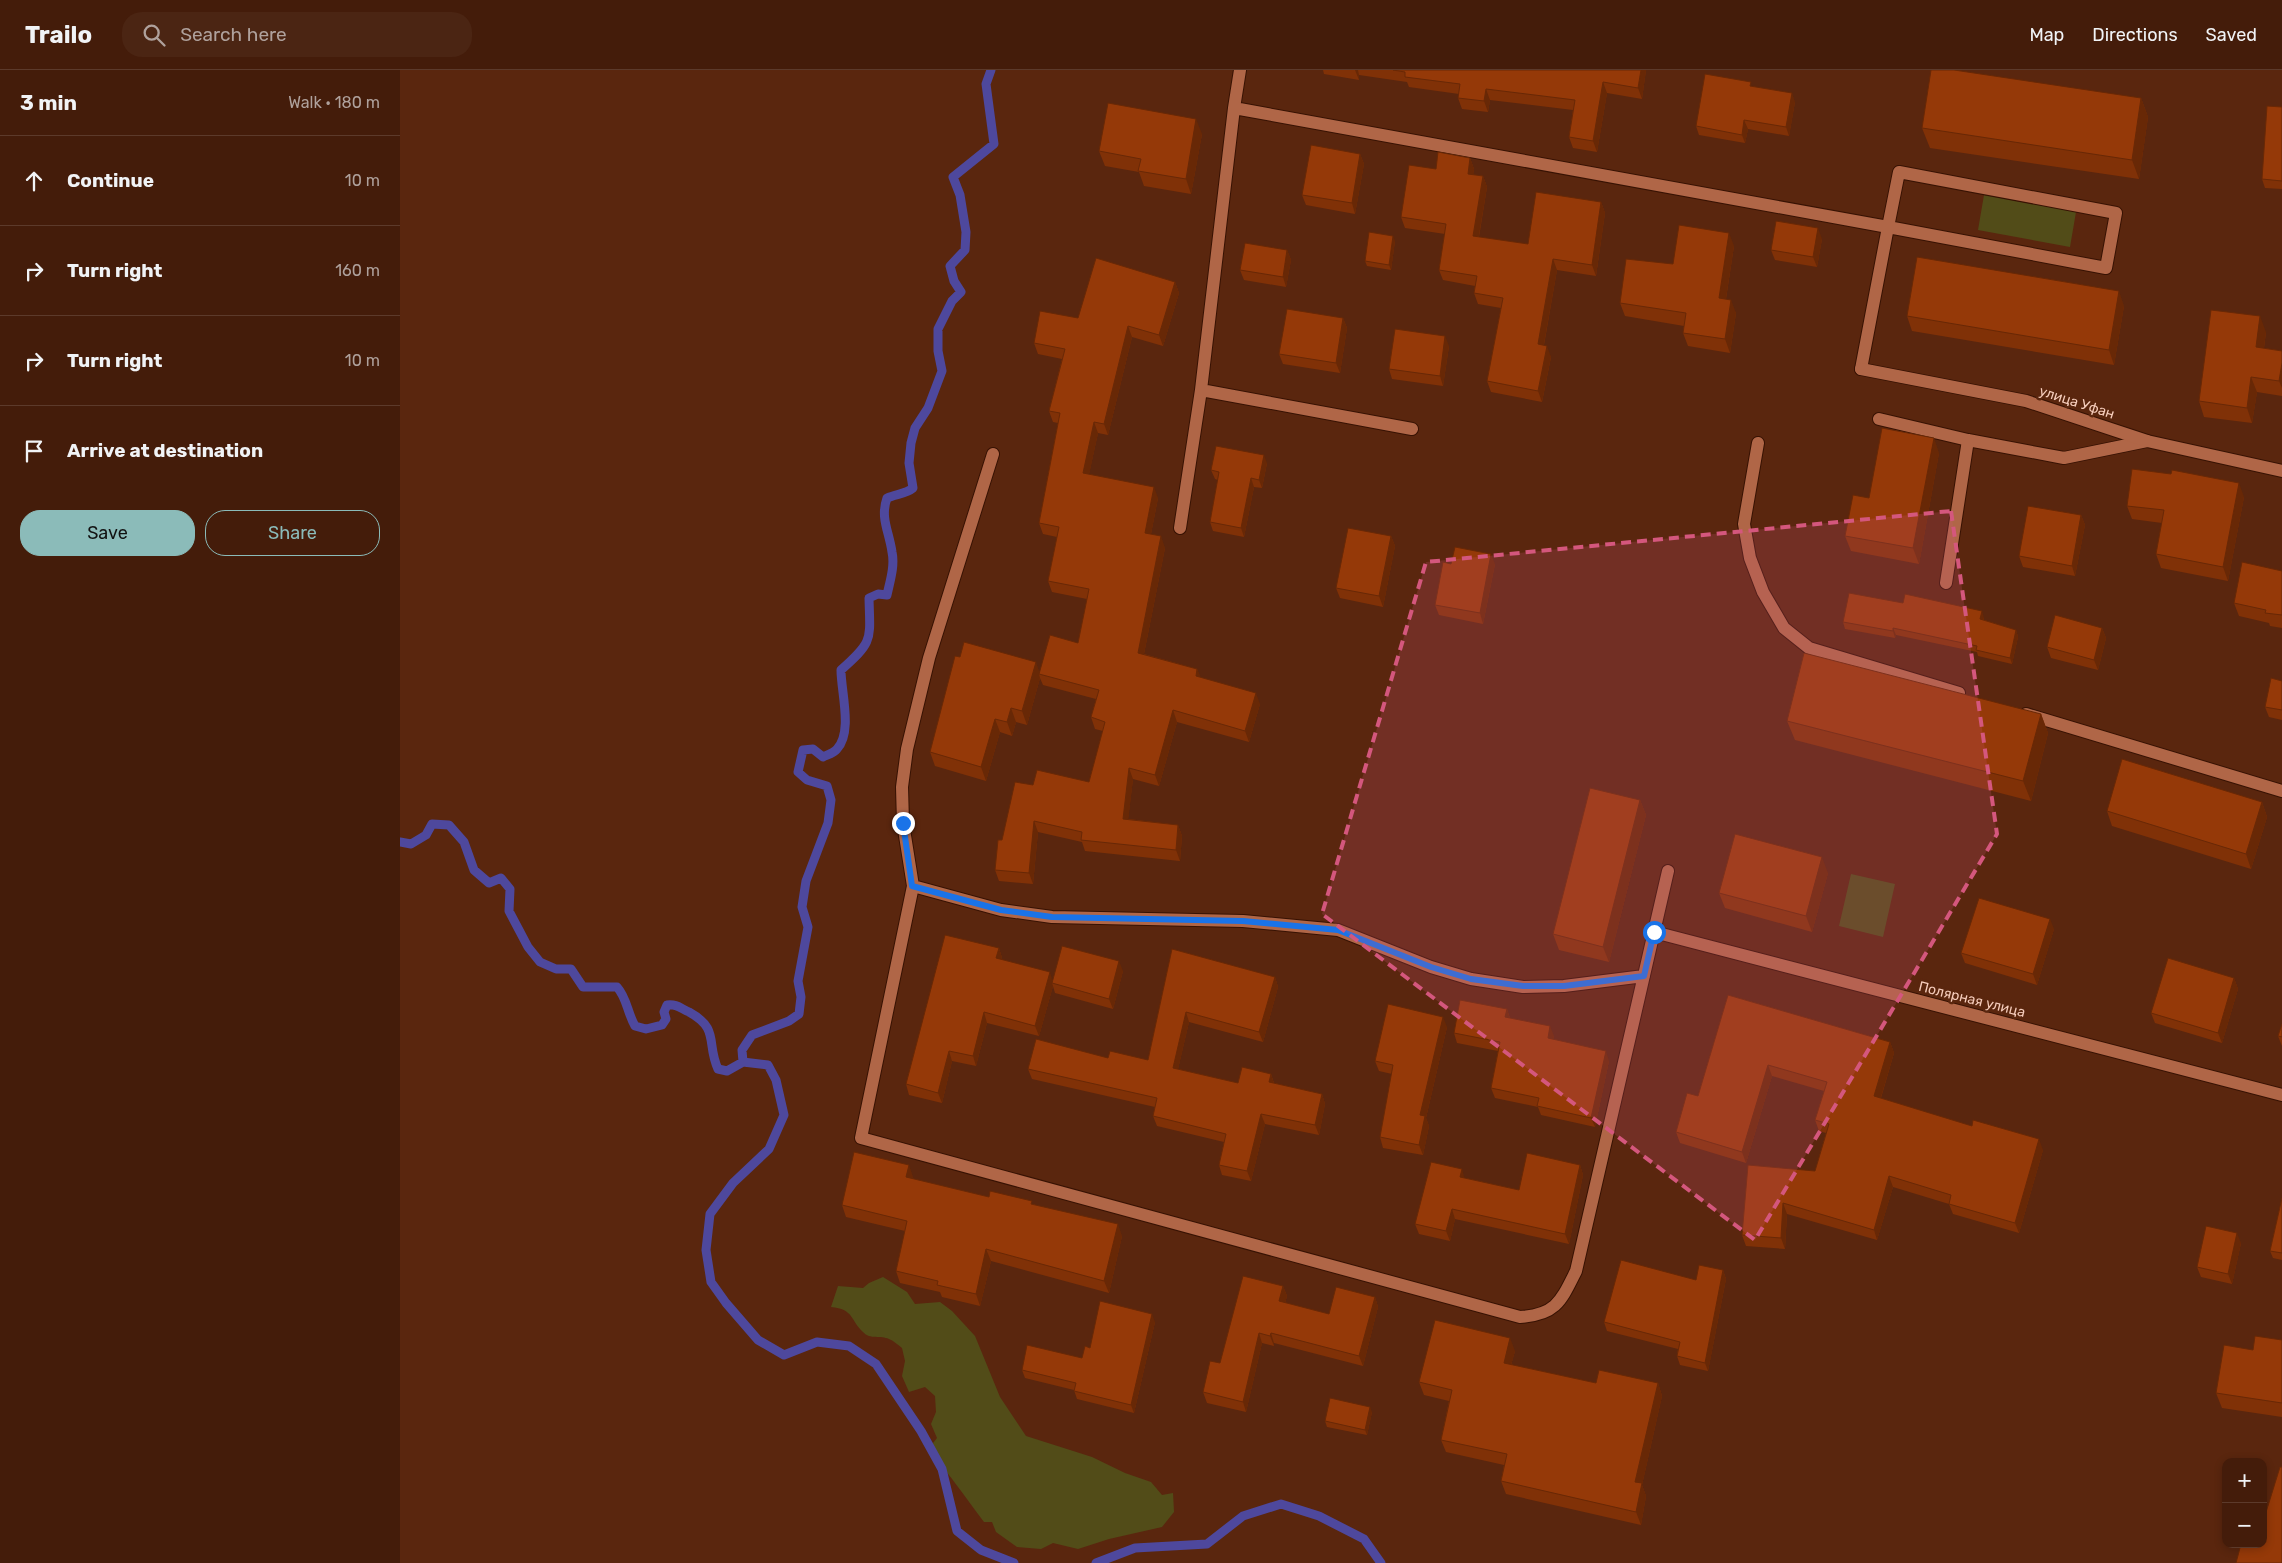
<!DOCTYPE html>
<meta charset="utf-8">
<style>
:root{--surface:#441c0a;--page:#4b2513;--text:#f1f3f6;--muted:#afa19c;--line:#5c3a2b;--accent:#8bbbb9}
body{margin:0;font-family:Rubik,sans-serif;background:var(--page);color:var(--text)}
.controls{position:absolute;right:15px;bottom:15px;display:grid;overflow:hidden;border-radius:10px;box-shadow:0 2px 8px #0003}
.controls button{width:45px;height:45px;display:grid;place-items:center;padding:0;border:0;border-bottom:1px solid var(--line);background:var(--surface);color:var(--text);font:25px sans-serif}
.stop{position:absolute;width:15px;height:15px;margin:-11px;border:4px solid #1a73e8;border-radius:50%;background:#fff}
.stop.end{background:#1a73e8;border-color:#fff;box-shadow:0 1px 5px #0008}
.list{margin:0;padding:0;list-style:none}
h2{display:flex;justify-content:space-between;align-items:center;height:65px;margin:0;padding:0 20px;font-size:21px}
h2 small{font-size:16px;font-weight:400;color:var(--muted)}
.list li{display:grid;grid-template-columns:32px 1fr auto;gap:15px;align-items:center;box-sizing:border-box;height:90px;padding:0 20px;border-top:1px solid var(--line)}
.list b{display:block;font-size:19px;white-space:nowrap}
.list em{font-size:16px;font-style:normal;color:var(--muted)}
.actions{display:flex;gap:10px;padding:15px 20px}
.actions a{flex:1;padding:11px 0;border:1px solid var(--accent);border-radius:20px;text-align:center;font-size:18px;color:var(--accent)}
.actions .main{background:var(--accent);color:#111}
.icon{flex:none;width:28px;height:28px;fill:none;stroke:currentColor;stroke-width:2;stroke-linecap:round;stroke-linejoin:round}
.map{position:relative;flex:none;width:1882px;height:1493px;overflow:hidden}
header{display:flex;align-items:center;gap:30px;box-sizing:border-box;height:70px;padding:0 25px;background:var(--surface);border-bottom:1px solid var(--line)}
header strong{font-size:24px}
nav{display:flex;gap:28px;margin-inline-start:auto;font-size:18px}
.search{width:350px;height:45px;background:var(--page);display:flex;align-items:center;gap:12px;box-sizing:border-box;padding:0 18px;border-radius:20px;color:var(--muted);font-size:19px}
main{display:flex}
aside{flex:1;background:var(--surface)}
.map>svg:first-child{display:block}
</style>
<header>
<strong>Trailo</strong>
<div class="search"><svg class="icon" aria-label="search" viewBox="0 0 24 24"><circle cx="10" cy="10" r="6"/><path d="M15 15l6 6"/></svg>Search here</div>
<nav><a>Map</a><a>Directions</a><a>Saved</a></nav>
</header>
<main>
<aside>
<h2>3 min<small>Walk · 180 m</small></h2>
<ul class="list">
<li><svg class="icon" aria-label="ahead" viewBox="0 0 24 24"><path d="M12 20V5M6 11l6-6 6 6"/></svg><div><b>Continue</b></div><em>10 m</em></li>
<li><svg class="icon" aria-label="right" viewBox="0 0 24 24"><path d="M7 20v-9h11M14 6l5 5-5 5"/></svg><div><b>Turn right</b></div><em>160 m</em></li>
<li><svg class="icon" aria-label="right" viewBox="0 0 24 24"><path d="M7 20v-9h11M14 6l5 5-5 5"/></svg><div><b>Turn right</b></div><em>10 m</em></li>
<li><svg class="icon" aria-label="arrive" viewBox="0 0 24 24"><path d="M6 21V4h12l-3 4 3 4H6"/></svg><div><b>Arrive at destination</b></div></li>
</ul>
<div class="actions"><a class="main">Save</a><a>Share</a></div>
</aside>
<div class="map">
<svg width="1882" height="1493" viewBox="0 0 1882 1493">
<rect width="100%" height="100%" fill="#5a260e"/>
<!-- green -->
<path fill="#524c18" d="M1584 125 1676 142 1670 177 1578 160Z
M1451 804 1495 814 1483 867 1439 856Z
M483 1207 507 1222 515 1234 540 1232 552 1241 575 1266 600 1327 626 1366 692 1387 725 1403 751 1412 762 1425 773 1423 774 1442 762 1457 709 1469 678 1479 653 1473 641 1479 617 1477 596 1462 592 1452H584C574 1439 565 1426 555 1413 546 1400 536 1392 530 1377L537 1368 531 1354 536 1342 535 1326 525 1317 509 1322 502 1306 505 1291 502 1278C498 1275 494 1271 489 1269 481 1265 470 1270 463 1262 450 1250 454 1239 431 1237L438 1216 463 1218 469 1213Z"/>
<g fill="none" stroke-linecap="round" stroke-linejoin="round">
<!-- stream -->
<path stroke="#4e489d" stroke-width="9" d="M0 772 11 774 26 765 32 754 49 755 64 772 74 800 89 813 101 808 110 819 109 841 128 877 140 892 156 899H171L183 917H217C227 928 227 942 235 956L246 959 262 955 266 949 264 942 267 935C277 934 280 938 289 942 320 959 306 973 318 999L327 1001 343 992 368 995 376 1010 384 1045 369 1079 333 1113 310 1144 306 1180 311 1212 326 1233 358 1270 384 1285 417 1272 449 1276 476 1294 521 1361 542 1399 557 1461 581 1480 614 1493
M343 992 342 980 352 965 389 951 399 944 401 927 398 911 408 857 402 837 406 811 428 753 431 730 427 716 407 710 398 702 403 680 413 679 423 687C427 685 434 683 437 679 453 662 441 622 441 600 474 571 470 570 469 528L478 524 487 525C490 511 495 496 492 482 489 461 480 448 487 428 496 424 506 424 513 418L509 393 511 373 515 358 528 338 542 301 538 281V259L552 231 561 222 554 211 550 196 565 180 566 162 560 125 553 107 594 74 586 14 591 0
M696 1493 735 1478 807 1474 843 1446 881 1434 919 1446 964 1469 981 1493"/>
<defs>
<path id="lane" d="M834 38 840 0
M801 320 1012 359
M1479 349 1568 370 1664 388 1747 371
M1358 373 1344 454 1350 488 1363 522 1384 558 1409 578 1559 623
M780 458 801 320 834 38 1488 157 1499 102 1716 143 1706 198 1488 157 1461 299
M1546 513 1568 370
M1626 644 1882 721
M513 816 503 753 502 717 507 679 529 588 593 384
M1244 906 1164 916 1123 917 1071 909 1031 897 938 860 843 851 652 847 601 840 513 816 461 1068 1120 1247C1156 1245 1161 1231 1176 1201L1268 801"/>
<path id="street" d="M1461 299 1626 331 1747 371 1882 401
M1254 862 1882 1025"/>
</defs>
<!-- lane casing -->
<use href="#lane" stroke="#371203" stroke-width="14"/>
<!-- street casing -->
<use href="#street" stroke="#371203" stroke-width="14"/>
<!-- lane -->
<use href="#lane" stroke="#b06647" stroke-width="12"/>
<!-- street -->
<use href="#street" stroke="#b06647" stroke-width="12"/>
</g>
<!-- wall -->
<path fill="#803107" d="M923 0H1246L1242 29 1207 23 1197 82 1173 78 1169 67 1173 40 1090 30 1088 42 1062 39 1058 28 1059 24 1009 17 1007 12 959 5V10L924 4Z
M1741 28 1748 47 1739 109 1530 78 1522 58Z
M1395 32 1389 66 1348 59 1345 73 1299 65 1296 56Z
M1882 37V119L1865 118 1862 109Z
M802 64 791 124 744 116 739 102 705 96 699 81Z
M960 84 964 94 955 144 906 135 902 125Z
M1070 88 1074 99 1073 105 1083 106 1087 117 1079 167 1128 174 1201 132 1205 143 1196 206 1157 200 1144 275 1151 287 1142 332 1091 322 1087 311 1101 238 1078 234 1074 223 1075 216 1043 210 1039 200 1045 164 1005 158 1001 147 1036 99Z
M1422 169 1417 197 1375 190 1371 180Z
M995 171 991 200 967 196 965 191Z
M1334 176 1326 229 1336 243 1330 283 1288 276 1283 263 1284 256 1225 246 1220 233 1273 194Z
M887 180 891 190 886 217 844 210 840 200Z
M775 212 779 223 763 276 732 267 708 365 698 363 689 404 758 428 751 464 765 478 744 584 797 599 800 607 860 634 849 672 777 652 759 716 733 709 728 749 778 755 782 766 780 791 685 781 682 772 638 762 633 814 599 811 595 800 602 770 633 715 689 712 703 661 695 659 691 647 696 629 643 615 640 608 627 655 616 652 612 666 600 662 586 711 535 696 530 682 560 587 639 602 678 573 687 529 652 522 648 511 657 467 643 464 639 453 658 353 653 352 649 341 662 289 638 284 634 273 678 248Z
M1724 236 1714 295 1512 261 1507 246Z
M943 248 947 258 940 303 883 294 879 284Z
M1866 262 1864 278 1882 281V326L1857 322 1852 353 1804 347 1799 331Z
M1049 276 1043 316 992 309 989 299Z
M1539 383 1519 494 1451 481 1445 466 1469 428Z
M867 393 862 418 854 417 844 467 813 461 810 452 818 410 815 409 811 400Z
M1844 427 1828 511 1761 498 1756 484 1762 453 1732 449 1727 436Z
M1681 445 1685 455 1675 506 1623 497 1619 486Z
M991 466 995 476 983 537 940 528 936 518Z
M1051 494H1095L1083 554 1039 545 1035 535Z
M1882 501V558L1870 556 1869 553 1839 546 1834 533Z
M1503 533 1584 548V550L1616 560 1618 567 1612 594 1578 586 1577 582 1496 565 1495 568 1445 559 1443 552Z
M1702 558 1706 568 1698 600 1651 588 1647 577Z
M1882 611V650L1869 647 1865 637Z
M1641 644 1648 663 1631 731 1395 670 1387 651Z
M1240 730 1246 745 1209 892 1159 880 1153 864Z
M1862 732 1867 747 1851 799 1712 756 1707 741Z
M1428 803 1412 862 1325 838 1319 823Z
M1654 859 1637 915 1565 893 1561 883Z
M599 878 602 888V890L652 910 723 901 713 939 655 923 653 916 639 966 587 953 576 996 552 991 542 1033 509 1025 506 1014Z
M772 879 875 907 878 917 863 972 789 952 778 999 838 1013 871 1004 874 1013 922 1024 925 1034 919 1065 865 1054 851 1111 822 1105 819 1095 824 1072 757 1056 753 1046 755 1037 632 1009 628 999 708 988 748 990Z
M1834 908 1838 919 1822 973 1755 953 1751 943Z
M1328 925 1490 972 1494 983 1481 1028 1643 1080 1619 1163 1553 1144 1549 1134 1493 1117 1477 1170 1387 1144 1385 1179 1346 1176 1342 1165 1415 1101 1426 1063 1419 1061 1415 1050 1424 1021 1372 1006 1346 1093 1280 1073 1276 1062 1298 1026Z
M1107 939 1110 948 1154 966 1153 970 1209 991 1195 1057 1141 1045 1138 1037 1095 1028 1091 1018 1098 981 1057 973 1054 963Z
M1882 954V976L1878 966Z
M1047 957 1026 1048 1029 1056 1023 1085 983 1078 980 1067 992 1004 979 1001 975 991Z
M1180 1095 1183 1105 1169 1174 1055 1149 1050 1171 1019 1164 1015 1154 1065 1108 1119 1120Z
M513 1107V1109L589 1127 633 1134 722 1166 709 1223 591 1191 580 1236 542 1227 540 1222 500 1213 496 1201 505 1161 446 1147 442 1135Z
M1882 1128V1190L1873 1188 1870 1181Z
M1841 1173 1832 1214 1801 1207 1797 1197Z
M1323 1200 1326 1209 1308 1301 1280 1295 1277 1286 1278 1279 1207 1261 1204 1252 1296 1210Z
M883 1216 887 1226 885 1233 929 1244 975 1227 978 1237 963 1296 874 1273V1276L862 1273 846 1342 807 1333 803 1322 820 1293Z
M755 1252 734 1343 677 1329 674 1320 625 1308 622 1300 682 1288 690 1278Z
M1882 1270V1347L1822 1338 1816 1323 1853 1280Z
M1115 1281 1111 1295 1196 1313H1258L1262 1326 1242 1415 1246 1426 1241 1455 1106 1424 1101 1411 1104 1395 1046 1382 1041 1370 1049 1331 1024 1325 1019 1312Z
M972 1342 967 1365 927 1357 925 1351Z"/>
<!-- shaded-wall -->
<path fill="#682806" d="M955 0H958L959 5V10Z
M1241 0H1246L1242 29 1238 18Z
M1203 12 1207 23 1197 82 1193 71Z
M1086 19 1090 30 1088 42 1084 31Z
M1392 23 1395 32 1389 66 1386 57Z
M1741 28 1748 47 1739 109 1732 90Z
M796 49 802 64 791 124 786 109Z
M1344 50 1348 59 1345 73 1342 65Z
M960 84 964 94 955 144 952 133Z
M1070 88 1074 99 1072 115 1068 104Z
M1083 106 1087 117 1077 177 1073 166Z
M1201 132 1205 143 1196 206 1192 195Z
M1418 158 1422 169 1417 197 1413 187Z
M1329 163 1334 176 1324 241 1319 228Z
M993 166 995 171 991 200 989 195Z
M887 180 891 190 886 217 883 207Z
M1153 189 1157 200 1142 285 1138 274Z
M775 212 779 223 763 276 759 265Z
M1719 221 1724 236 1714 295 1709 280Z
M1331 230 1336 243 1330 283 1325 269Z
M1860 246 1866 262 1862 292 1856 277Z
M943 248 947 258 940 303 936 293Z
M728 256 732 267 708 365 704 354Z
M1045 266 1049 276 1043 316 1040 306Z
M1147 276 1151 287 1142 332 1138 321Z
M1882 293V318L1879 311Z
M1851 307 1857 322 1852 353 1847 338Z
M694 352 698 363 687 414 683 403Z
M1534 368 1539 383 1519 494 1513 478Z
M864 385 867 393 862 418 859 410Z
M851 408 854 417 844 467 841 458Z
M1839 413 1844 427 1828 511 1823 497Z
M754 417 758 428 749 474 745 463Z
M1681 445 1685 455 1675 506 1672 496Z
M761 466 765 478 742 594 738 583Z
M991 466 995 476 983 537 979 526Z
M1091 484 1095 494 1083 554 1080 543Z
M1582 541 1584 548 1582 556 1580 549Z
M1493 558 1496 565 1495 568 1493 561Z
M1702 558 1706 568 1698 600 1694 590Z
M1616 560 1618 567 1612 594 1610 588Z
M636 592 640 604H639L640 608 627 655 622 641Z
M797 599 802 610 796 606Z
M856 623 860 634 849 672 845 661Z
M611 638 616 652 612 666 607 652Z
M773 640 777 652 759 716 755 705Z
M1641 644 1648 663 1631 731 1623 711Z
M595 649 600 662 586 711 581 697Z
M729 698 733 709 727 760 723 749Z
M1240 730 1246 745 1209 892 1203 877Z
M1862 732 1867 747 1851 799 1846 784Z
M634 751 638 762 633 814 629 803Z
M778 755 782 766 780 791 776 780Z
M1422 787 1428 803 1412 862 1406 846Z
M1650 849 1654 859 1637 915 1633 904Z
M599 878 602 888 600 898 596 888Z
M719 891 723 901 713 939 709 929Z
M650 902 653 913H652L653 916 639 966 635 956Z
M875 907 878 917 863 972 859 962Z
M1834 908 1838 919 1822 973 1818 963Z
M1107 939 1110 949 1105 947Z
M584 942 587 953 576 996 573 986Z
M786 942 789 952 776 1008 773 998Z
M1043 947 1047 957 1026 1048 1029 1056 1023 1085 1019 1075 1020 1045Z
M1150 956 1154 966 1152 978 1148 968Z
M1490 972 1494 983 1478 1037 1474 1026Z
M549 981 552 991 542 1033 538 1023Z
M1206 981 1209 991 1195 1057 1191 1048Z
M1368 995 1372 1006 1346 1093 1342 1082Z
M871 1004 874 1014 869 1012Z
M922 1024 925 1034 919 1065 915 1055Z
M861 1044 865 1054 851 1111 847 1101Z
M1639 1069 1643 1080 1619 1163 1615 1153Z
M509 1095 513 1107 510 1119 506 1107Z
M1180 1095 1183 1105 1169 1174 1165 1164Z
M1062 1099 1065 1110 1060 1107Z
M1489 1106 1493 1117 1477 1170 1474 1160Z
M1383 1133 1387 1144 1385 1179 1381 1168Z
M1052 1139 1055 1149 1050 1171 1046 1161Z
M718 1154 722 1166 709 1223 704 1211Z
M1837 1163 1841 1173 1832 1214 1828 1204Z
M586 1179 591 1191 580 1236 576 1224Z
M1323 1200 1326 1209 1308 1301 1305 1293Z
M883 1216 887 1226 883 1241 879 1231Z
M975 1227 978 1237 963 1296 959 1286Z
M752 1244 755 1252 734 1343 731 1335Z
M859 1263 862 1273 846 1342 843 1332Z
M871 1263 874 1273V1276L870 1266Z
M1110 1268 1115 1281 1108 1306 1104 1293Z
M1258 1313 1262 1326 1242 1415 1246 1426 1241 1455 1236 1442 1235 1412Z
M970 1337 972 1342 967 1365 965 1360Z"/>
<!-- building -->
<path fill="#953908" stroke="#682806" d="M993 0H1241L1238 18 1203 12 1193 71 1169 67 1175 30 1086 19 1084 31 1058 28 1060 14 1005 7V2Z
M1531 0H1554L1741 28 1732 90 1522 58Z
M1305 4 1351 12 1350 16 1392 23 1386 57 1344 50 1342 65 1296 56Z
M708 33 796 49 786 109 738 101 741 89 699 81Z
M1867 36 1882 37V111L1862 109Z
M911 75 960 84 952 133 902 125Z
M1038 82 1070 88 1068 104 1083 106 1073 166 1128 174 1136 122 1201 132 1192 195 1153 189 1138 274 1147 276 1138 321 1087 311 1103 228 1074 223 1077 206 1039 200 1046 154 1001 147 1009 95 1036 99Z
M1376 151 1418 158 1413 187 1371 180Z
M1279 155 1329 163 1319 228 1331 230 1325 269 1283 263 1286 243 1220 233 1226 189 1273 194Z
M969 162 993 166 989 195 965 191Z
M845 173 887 180 883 207 840 200Z
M1517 187 1719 221 1709 280 1507 246Z
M696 188 775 212 759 265 728 256 704 354 694 352 683 403 754 417 745 463 761 466 738 583 797 599 796 606 856 623 845 661 773 640 755 705 729 698 723 749 778 755 776 780 681 770 682 762 634 751 629 803 595 800 598 770H602L615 712 633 715 637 700 689 712 705 652 691 647 699 620 639 604 650 565 678 573 689 519 648 511 659 457 639 453 660 343 649 341 665 279 634 273 640 241 678 248Z
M887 239 943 248 936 293 879 284Z
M1811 240 1860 246 1856 277 1882 281V293L1879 311 1851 307 1847 338 1799 331Z
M995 259 1045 266 1040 306 989 299Z
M1482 358 1534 368 1513 478 1445 466 1453 425 1469 428Z
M816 376 864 385 859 410 851 408 841 458 810 452 819 402 811 400Z
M1732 399 1771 404 1772 400 1839 413 1823 497 1756 484 1764 440 1727 436Z
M1628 436 1681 445 1672 496 1619 486Z
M948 458 991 466 979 526 936 518Z
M1055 477 1091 484 1080 543 1035 535 1043 492 1051 494Z
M1842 492 1882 501V545L1865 543 1866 540 1834 533Z
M1449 523 1503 533 1505 524 1582 541 1580 549 1616 560 1610 588 1576 580 1577 576 1493 558V561L1443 552Z
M1655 545 1702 558 1694 590 1647 577Z
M564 572 636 592 622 641 611 638 607 652 595 649 581 697 530 682 555 586 560 587Z
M1404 583 1641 644 1623 711 1387 651Z
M1871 608 1882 611V640L1865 637Z
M1722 689 1862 732 1846 784 1707 741Z
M1190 718 1240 730 1203 877 1153 864Z
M1335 764 1422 787 1406 846 1319 823Z
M1579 828 1650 849 1633 904 1561 883Z
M545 865 599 878 596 888 650 902 635 956 584 942 573 986 549 981 538 1023 506 1014Z
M662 876 719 891 709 929 652 913Z
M772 879 875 907 859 962 786 942 773 998 838 1013 842 997 871 1004 869 1012 922 1024 915 1055 861 1044 847 1101 819 1095 826 1064 753 1046 757 1028 628 999 636 969 708 988 710 981 748 990Z
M1768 888 1834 908 1818 963 1751 943Z
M1328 925 1490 972 1474 1026 1572 1056 1573 1050 1639 1069 1615 1153 1549 1134 1551 1125 1489 1106 1474 1160 1383 1133 1381 1168 1342 1165 1348 1095 1415 1101 1429 1054 1415 1050 1427 1012 1368 995 1342 1082 1276 1062 1287 1023 1298 1026Z
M1060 930 1107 939 1105 947 1150 956 1148 968 1206 981 1191 1048 1137 1036 1139 1028 1091 1018 1100 972 1054 963Z
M988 934 1043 947 1020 1045 1025 1046 1019 1075 980 1067 993 995 975 991Z
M1882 954V967L1878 966Z
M454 1082 509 1095 506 1107 589 1127 590 1121 632 1131 631 1134 718 1154 704 1211 586 1179 576 1224 537 1215 538 1211 496 1201 507 1151 442 1135Z
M1127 1083 1180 1095 1165 1164 1052 1139 1046 1161 1015 1154 1031 1092 1062 1099 1060 1107 1119 1120Z
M1882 1128V1183L1870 1181Z
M1806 1156 1837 1163 1828 1204 1797 1197Z
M1221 1190 1296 1210 1299 1195 1323 1200 1305 1293 1277 1286 1280 1272 1204 1252Z
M843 1206 883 1216 879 1231 929 1244 936 1217 975 1227 959 1286 871 1263 870 1266 859 1263 843 1332 803 1322 810 1291 820 1293Z
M700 1231 752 1244 731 1335 674 1321 676 1313 622 1300 627 1275 682 1288 685 1276 690 1278Z
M1035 1250 1110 1268 1104 1293 1196 1313 1199 1300 1258 1313 1235 1412 1242 1413 1236 1442 1101 1411 1107 1384 1041 1370 1052 1320 1019 1312Z
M1855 1266 1882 1270V1333L1816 1323 1824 1275 1853 1280Z
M930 1328 970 1337 965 1360 925 1351Z
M1880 1397H1882V1493H1836L1841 1474H1863V1452Z"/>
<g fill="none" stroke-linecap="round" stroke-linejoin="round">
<!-- route -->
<path stroke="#1a73e8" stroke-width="6" d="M503 753 512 816 601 840 652 847 843 851 938 860 1031 897 1071 909 1123 916H1164L1244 906 1254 862"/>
</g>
<!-- marked area -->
<path fill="#d4577d" fill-opacity="0.2" stroke="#d4577d" stroke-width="4" stroke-dasharray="10 6" stroke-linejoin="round" d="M1551 441 1597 764 1355 1170 922 844 1026 492Z"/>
<g text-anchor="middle" stroke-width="5" stroke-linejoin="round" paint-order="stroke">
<!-- street labels -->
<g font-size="14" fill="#f5ccbb" stroke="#5a260e">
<text transform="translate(1677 332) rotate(18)" y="5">улица Уфан</text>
<text transform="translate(1572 929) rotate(14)" y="5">Полярная улица</text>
</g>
</g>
</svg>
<div class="controls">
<button>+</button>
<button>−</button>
</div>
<div class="stop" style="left:1254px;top:862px"></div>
<div class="stop end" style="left:503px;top:753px"></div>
</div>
</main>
